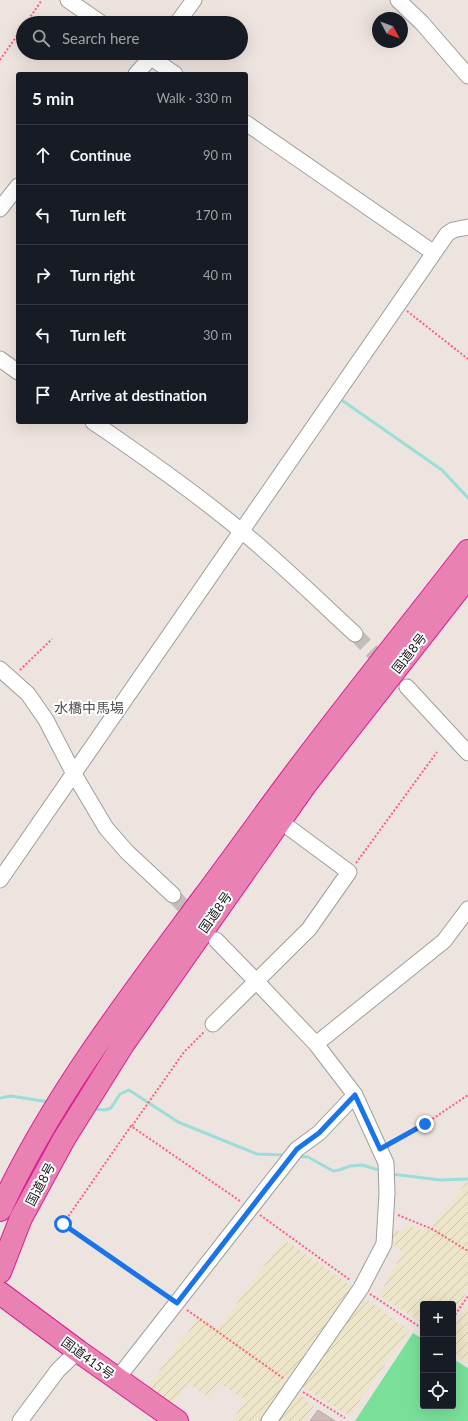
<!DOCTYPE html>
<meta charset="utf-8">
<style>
:root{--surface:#171b24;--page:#20242c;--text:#f1f3f6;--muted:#9ea1a6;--line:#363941}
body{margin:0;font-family:Lato,"Noto Sans JP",sans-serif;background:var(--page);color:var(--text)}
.controls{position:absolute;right:12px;bottom:12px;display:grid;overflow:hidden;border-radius:4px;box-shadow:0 4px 16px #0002}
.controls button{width:36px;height:36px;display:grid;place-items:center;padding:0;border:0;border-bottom:1px solid var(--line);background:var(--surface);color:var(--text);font:20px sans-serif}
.compass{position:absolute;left:372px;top:12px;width:36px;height:36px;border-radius:50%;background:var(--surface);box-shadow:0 4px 16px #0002;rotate:131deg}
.stop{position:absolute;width:12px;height:12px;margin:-9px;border:3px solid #1a73e8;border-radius:50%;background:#fff}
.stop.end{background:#1a73e8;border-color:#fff;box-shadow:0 1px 4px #0008}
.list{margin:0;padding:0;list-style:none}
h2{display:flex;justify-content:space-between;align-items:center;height:52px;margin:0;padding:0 16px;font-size:17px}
h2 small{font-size:13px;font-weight:400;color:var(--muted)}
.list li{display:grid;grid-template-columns:26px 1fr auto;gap:12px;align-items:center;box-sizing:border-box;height:60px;padding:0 16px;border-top:1px solid var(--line)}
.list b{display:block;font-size:15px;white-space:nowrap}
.list em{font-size:13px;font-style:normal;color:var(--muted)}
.icon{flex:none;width:22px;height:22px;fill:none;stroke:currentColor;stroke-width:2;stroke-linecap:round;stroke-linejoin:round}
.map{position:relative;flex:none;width:468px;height:1421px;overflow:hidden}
.search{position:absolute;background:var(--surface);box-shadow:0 4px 16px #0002;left:16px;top:16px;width:232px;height:44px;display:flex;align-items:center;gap:10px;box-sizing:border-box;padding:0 14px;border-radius:22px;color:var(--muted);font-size:15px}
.panel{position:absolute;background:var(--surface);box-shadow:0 4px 16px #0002;left:16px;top:72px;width:232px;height:352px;border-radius:4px}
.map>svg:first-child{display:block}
</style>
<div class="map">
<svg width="468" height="1421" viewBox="0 0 468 1421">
<defs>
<pattern id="farmland-furrows" width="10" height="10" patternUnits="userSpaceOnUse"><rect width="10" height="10" fill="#ede5c9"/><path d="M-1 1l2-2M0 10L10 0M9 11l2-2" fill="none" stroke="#cbc4ac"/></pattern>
</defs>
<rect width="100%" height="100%" fill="#ede4df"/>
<!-- farmland -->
<path fill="url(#farmland-furrows)" d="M466 1183H468V1291L453 1312V1304H423V1324L379 1295 403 1252 389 1241 390 1227 401 1232 407 1225 425 1231 434 1224Z
M284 1239 353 1287 260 1421H231L246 1401 220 1383 209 1397 188 1383 172 1405 146 1389 200 1316 218 1329Z
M360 1295 409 1330 349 1416 298 1384Z
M468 1304V1363L453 1353V1326Z
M294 1390 314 1406 304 1421H273Z"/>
<!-- pitch -->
<path fill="#79e09a" d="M413 1333 423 1339V1406H453V1359L468 1368V1421H355Z"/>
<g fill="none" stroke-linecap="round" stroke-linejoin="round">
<!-- stream -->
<path stroke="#9dddd9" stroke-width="3" d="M343 401 442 470 468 498
M0 1098 11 1096 49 1102
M92 1109 105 1110 111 1108 120 1094 129 1090 178 1122 257 1154 285 1155
M297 1156 308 1157 333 1171 339 1170 350 1166 362 1165 382 1171
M391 1174 440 1180 468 1179"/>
</g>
<!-- building -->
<path fill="#ccbbb8" stroke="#bfa5a1" d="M318 1410 335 1421H310Z"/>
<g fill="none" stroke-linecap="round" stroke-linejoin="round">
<!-- minor-tunnel -->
<path stroke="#c3bcb8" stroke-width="15" stroke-dasharray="15 8" stroke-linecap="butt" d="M355 634 407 687
M173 895 197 921"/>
<defs>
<path id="minor" d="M68 0 101 23
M398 0 422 23 468 76
M177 23 194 0
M144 53 175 74
M136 74 155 53
M246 123 434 253
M0 209 18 186
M0 359 18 372
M93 422C143 456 193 491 240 530 280 562 317 599 355 634
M0 669 28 694 46 720 74 774 106 828 127 852 173 895
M407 687 468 753
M0 880 447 234 453 230 468 227
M216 940 256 981 316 1044 355 1095 386 1163 387 1193 384 1244 361 1288 269 1421
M213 1024 309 929 349 872 280 821
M316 1044 444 941 468 909
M117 1379 297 1149 319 1133 355 1095
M20 1421 58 1370 78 1351"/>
<path id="highway" d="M0 1210C53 1096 130 997 204 897 234 857 263 816 293 776 350 700 410 626 468 551
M0 1272 21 1218 64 1139 124 1043 306 784 468 577
M0 1293 78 1351 177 1421"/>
</defs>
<!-- minor casing -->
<use href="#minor" stroke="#9e9e9e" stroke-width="17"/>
<!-- highway casing -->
<use href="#highway" stroke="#da1c95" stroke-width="24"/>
<!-- path -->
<path stroke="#ff5e7d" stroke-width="2" stroke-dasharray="2 2" stroke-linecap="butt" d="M26 23 42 0
M0 60 23 27
M407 311 468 359
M20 670 52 639
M356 863 437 752
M132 1126 184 1052 205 1031
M391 1143 425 1124 468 1095
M260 1215 350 1280
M398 1215 432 1229 468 1251
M370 1294 423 1329
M167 1296 63 1224 131 1126 240 1201
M187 1310 283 1378
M453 1318 468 1296
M303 1392 345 1418"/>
<!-- minor -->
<use href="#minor" stroke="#fff" stroke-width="15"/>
<!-- highway -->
<use href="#highway" stroke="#e982b3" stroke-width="22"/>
</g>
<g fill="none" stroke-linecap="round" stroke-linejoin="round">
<!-- route -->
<path stroke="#1a73e8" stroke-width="5" d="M63 1224 177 1303 297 1149 319 1133 355 1095 380 1149 425 1124"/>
</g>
<g text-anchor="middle" stroke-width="4" stroke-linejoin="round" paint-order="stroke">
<!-- street labels -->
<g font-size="13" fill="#1a1a1a" stroke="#fff">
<text transform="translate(409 653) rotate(-52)" y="5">国道8号</text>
<text transform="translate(215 912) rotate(-55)" y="5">国道8号</text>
<text transform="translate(40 1184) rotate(-62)" y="5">国道8号</text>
<text transform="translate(88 1358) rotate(36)" y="5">国道415号</text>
</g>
<!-- neighbourhood labels -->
<g font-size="14" fill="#4d4d4d" stroke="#fff">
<text x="89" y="713">水橋中馬場</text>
</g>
</g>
</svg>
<div class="controls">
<button>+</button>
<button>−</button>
<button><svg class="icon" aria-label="locate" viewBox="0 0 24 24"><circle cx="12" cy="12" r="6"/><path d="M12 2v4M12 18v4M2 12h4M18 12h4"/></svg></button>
</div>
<svg class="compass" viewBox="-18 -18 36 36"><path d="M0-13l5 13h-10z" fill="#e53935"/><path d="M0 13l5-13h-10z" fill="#9ea1a6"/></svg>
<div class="stop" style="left:63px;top:1224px"></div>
<div class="stop end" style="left:425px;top:1124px"></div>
<div class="search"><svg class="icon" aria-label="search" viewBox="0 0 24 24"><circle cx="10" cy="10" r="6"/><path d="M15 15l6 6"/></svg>Search here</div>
<section class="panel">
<h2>5 min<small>Walk · 330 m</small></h2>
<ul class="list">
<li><svg class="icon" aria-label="ahead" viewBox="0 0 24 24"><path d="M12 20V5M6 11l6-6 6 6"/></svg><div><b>Continue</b></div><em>90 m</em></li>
<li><svg class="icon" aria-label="left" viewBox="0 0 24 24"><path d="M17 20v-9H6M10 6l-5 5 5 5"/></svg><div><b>Turn left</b></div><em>170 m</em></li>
<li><svg class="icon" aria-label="right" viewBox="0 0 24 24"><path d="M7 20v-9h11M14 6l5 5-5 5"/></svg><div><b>Turn right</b></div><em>40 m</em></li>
<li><svg class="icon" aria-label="left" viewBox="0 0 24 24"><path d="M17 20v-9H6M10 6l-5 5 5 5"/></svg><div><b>Turn left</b></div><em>30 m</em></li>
<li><svg class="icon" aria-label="arrive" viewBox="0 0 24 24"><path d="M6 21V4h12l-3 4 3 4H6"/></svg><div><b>Arrive at destination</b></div></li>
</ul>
</section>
</div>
